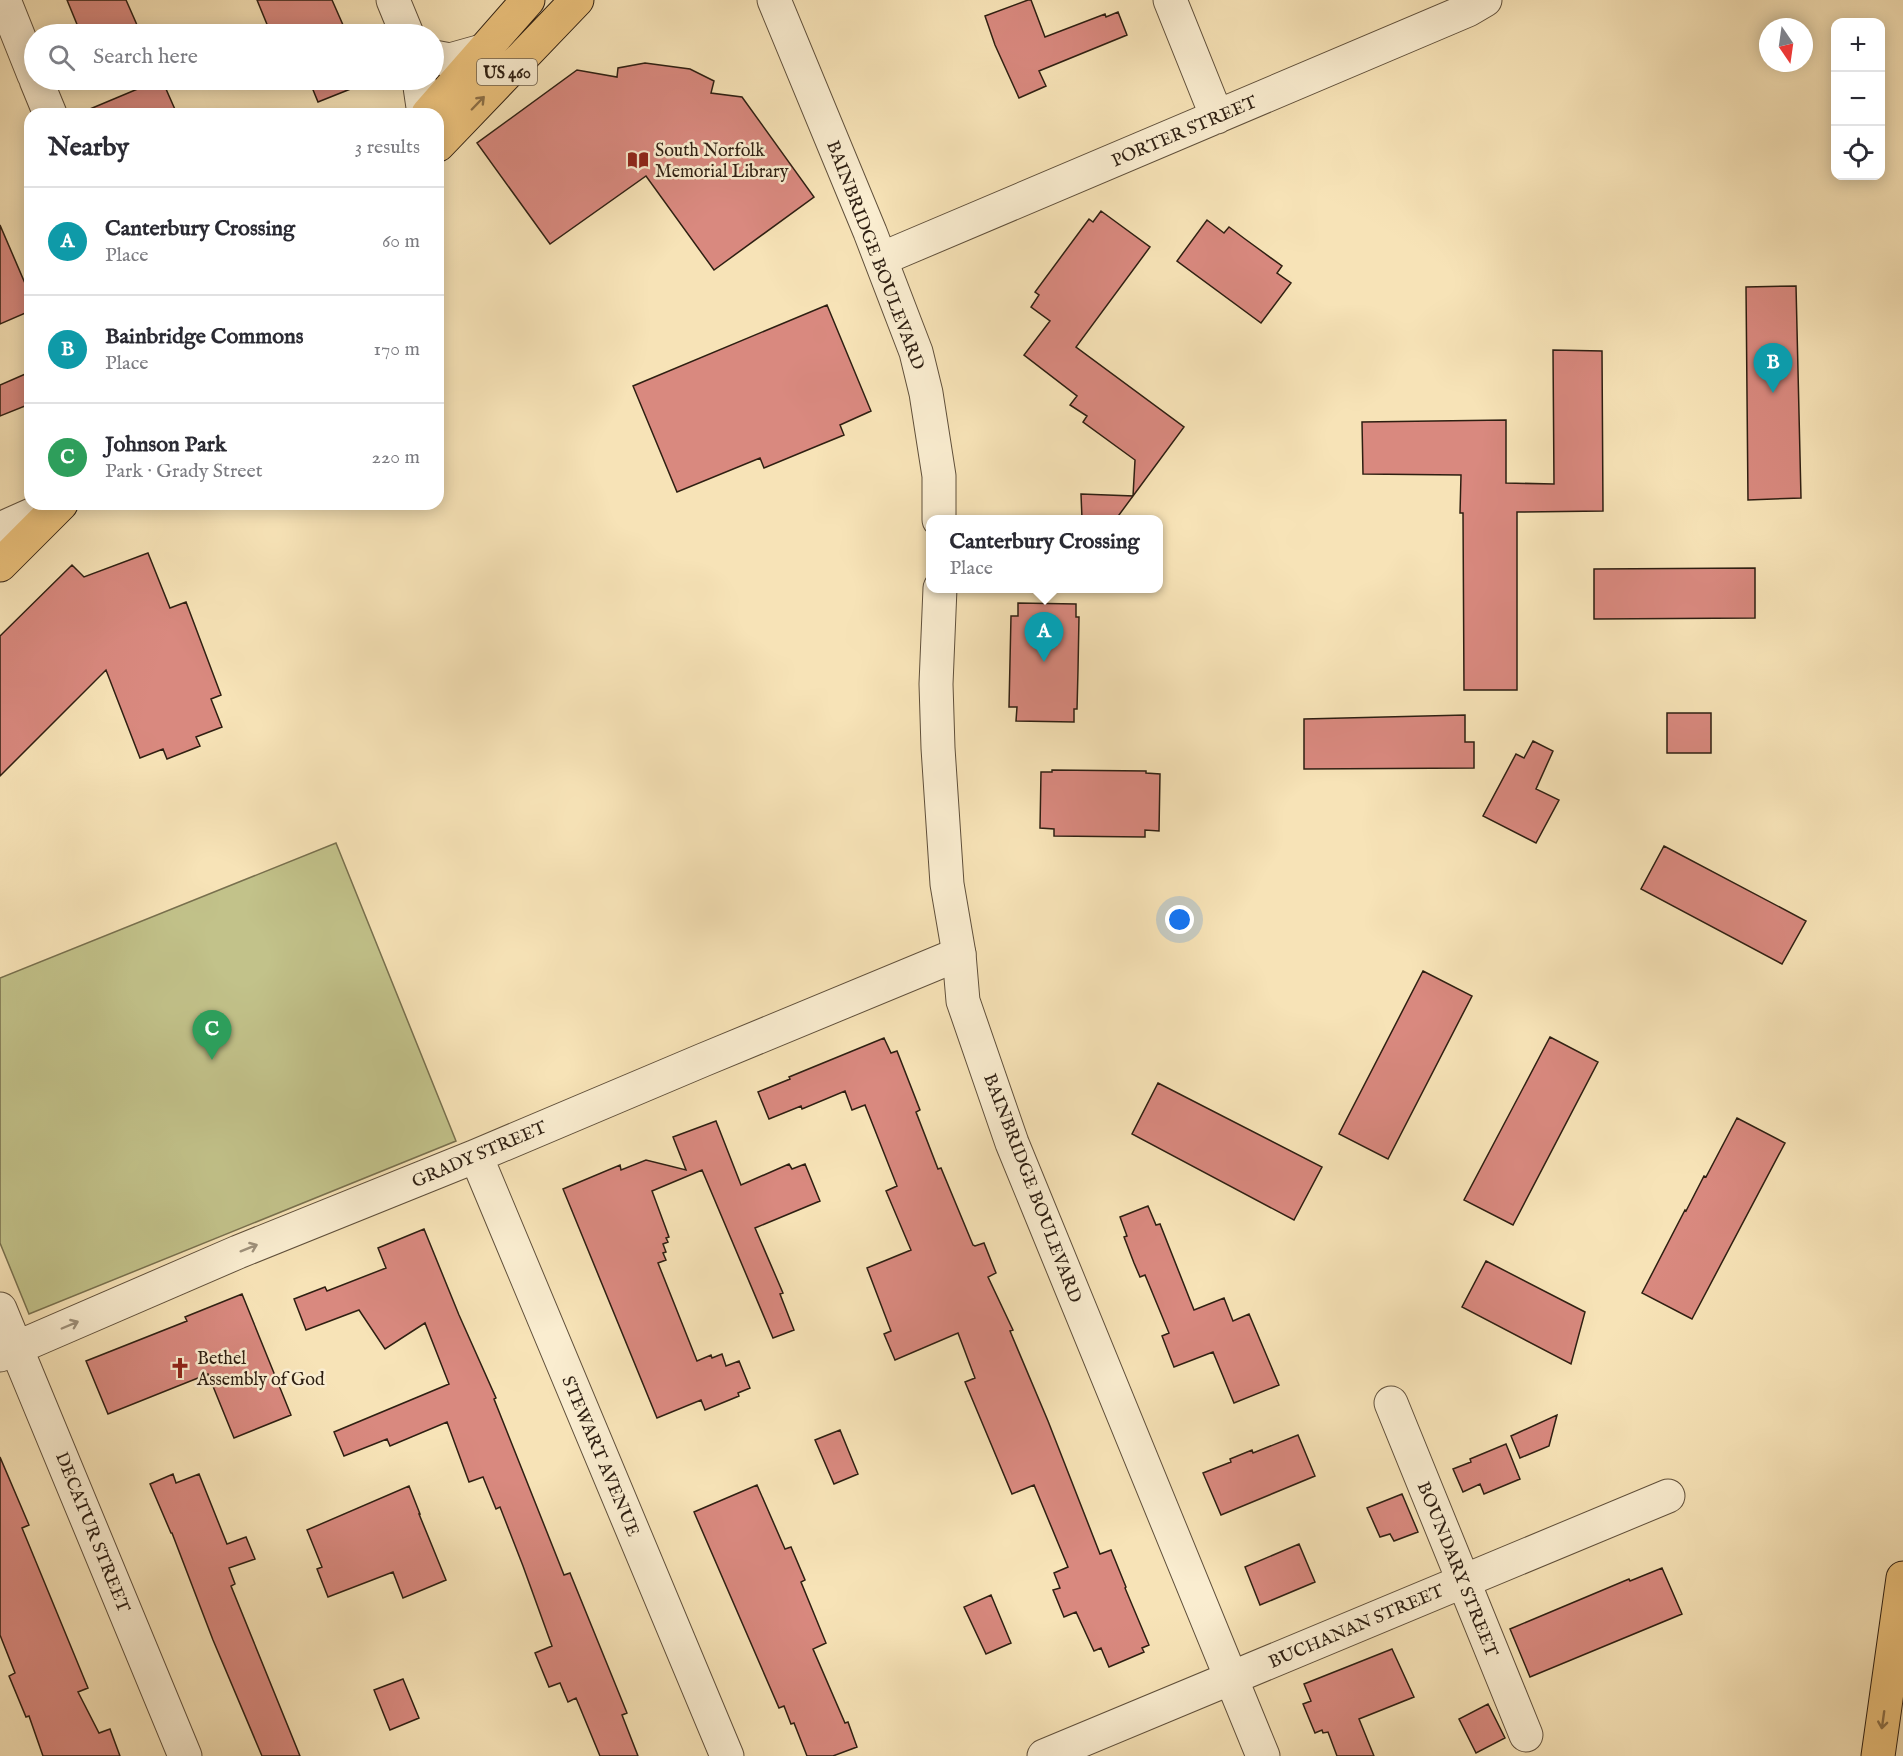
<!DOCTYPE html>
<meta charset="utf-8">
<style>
:root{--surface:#fff;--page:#f7f7f7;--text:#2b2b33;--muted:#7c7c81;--line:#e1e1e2;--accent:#1a73e8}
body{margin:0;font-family:"IM FELL English",serif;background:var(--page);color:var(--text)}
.controls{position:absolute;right:18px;top:18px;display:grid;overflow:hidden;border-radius:12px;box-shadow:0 3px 15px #0003}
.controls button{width:54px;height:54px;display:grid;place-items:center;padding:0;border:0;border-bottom:2px solid var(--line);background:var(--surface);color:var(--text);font:30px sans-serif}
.compass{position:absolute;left:1759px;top:18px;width:54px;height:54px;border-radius:50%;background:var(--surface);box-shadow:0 3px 15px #0003;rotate:167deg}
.you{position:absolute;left:1180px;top:920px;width:21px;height:21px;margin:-15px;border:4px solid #fff;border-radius:50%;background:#1a73e8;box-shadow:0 0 0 9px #1a73e833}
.badge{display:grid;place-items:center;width:39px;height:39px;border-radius:50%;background:var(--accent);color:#fff;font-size:20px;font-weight:700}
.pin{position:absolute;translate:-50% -50px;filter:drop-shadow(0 2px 3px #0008)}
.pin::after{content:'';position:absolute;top:32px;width:21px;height:18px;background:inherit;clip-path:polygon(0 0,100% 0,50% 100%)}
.popup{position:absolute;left:926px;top:515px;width:237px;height:78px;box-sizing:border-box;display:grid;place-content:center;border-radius:12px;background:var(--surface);filter:drop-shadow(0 2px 4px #0005);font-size:20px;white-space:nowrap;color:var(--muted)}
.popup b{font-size:22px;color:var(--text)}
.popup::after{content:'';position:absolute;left:50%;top:100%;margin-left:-12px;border:12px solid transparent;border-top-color:var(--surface)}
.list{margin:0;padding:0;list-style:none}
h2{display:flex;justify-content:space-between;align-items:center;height:78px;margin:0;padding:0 24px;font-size:26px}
h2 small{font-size:20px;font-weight:400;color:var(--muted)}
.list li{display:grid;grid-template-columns:39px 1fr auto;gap:18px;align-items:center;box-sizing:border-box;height:108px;padding:0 24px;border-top:2px solid var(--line)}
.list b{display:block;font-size:22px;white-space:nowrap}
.list p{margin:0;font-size:20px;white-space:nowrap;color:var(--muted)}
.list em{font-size:20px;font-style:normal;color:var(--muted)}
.icon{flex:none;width:33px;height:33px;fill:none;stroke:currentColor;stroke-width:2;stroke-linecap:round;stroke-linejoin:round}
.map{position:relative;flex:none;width:1903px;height:1756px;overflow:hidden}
.search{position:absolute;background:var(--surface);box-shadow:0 3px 15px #0003;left:24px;top:24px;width:420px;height:66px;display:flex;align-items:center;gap:15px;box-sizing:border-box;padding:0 21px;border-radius:33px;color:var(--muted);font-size:22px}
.panel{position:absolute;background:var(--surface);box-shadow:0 3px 15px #0003;left:24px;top:108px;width:420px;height:402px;border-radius:18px}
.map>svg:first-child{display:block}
</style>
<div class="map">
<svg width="1903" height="1756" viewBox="0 0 1903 1756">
<rect width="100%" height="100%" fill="#f7e3b7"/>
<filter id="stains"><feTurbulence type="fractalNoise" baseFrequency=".00333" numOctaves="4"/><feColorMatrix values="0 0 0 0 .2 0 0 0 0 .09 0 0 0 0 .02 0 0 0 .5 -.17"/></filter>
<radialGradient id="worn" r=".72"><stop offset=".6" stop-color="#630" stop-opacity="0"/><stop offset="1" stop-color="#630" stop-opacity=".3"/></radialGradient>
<!-- green -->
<path fill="#c2c28a" stroke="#78704e" stroke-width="1.5" d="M336 843 456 1141 29 1314 0 1243V978Z"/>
<!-- building -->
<path fill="#d9897f" stroke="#2e1f12" stroke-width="1.5" d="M67 0H126L141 34H81Z
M257 0H332L347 34H271Z
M1028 0H1031L1045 37 1105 14 1106 17 1118 12 1127 35 1039 71 1046 86 1019 98 995 45 985 16Z
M645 63 690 69 714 81 711 93 742 97 814 197 714 270 646 176 550 244 477 143 577 70 617 77 618 68Z
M159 80H162L177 114H78Z
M309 80H367L368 82 318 102Z
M1101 211 1150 247 1076 347 1184 427 1133 496 1135 460 1083 422 1087 416 1070 405 1077 396 1024 355 1050 321 1031 307 1039 295 1035 292 1089 219 1093 222Z
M1207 220 1224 233 1229 227 1245 239 1282 266 1277 273 1291 283 1261 323 1177 261Z
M0 225 30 295V311L0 324Z
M1796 286 1801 498 1748 500 1746 287Z
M827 305 871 411 840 425 844 435 822 444 764 468 760 458 677 492 633 386Z
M1553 350 1602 351 1603 511 1517 512V690H1464L1463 513H1460L1461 475 1363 474 1362 422 1506 420V483L1554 484Z
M30 372V404L0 416V385Z
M1081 494 1133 496 1116 519H1082Z
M148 553 170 608 186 602 221 695 211 699 222 727 196 737 200 746 167 759 163 749 140 758 106 670 0 776V636L72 565 84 577Z
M1755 568V618L1594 619V569Z
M1018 603 1076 604V617H1079L1078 670 1077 709H1074V722L1016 721 1017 707H1009L1011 616H1018Z
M1667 713H1711V753H1667Z
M1465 715V742H1474V768L1304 769V719Z
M1533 741 1553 751 1536 789 1559 800 1536 843 1483 816 1516 754 1524 758Z
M1052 770 1146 771V773L1160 774 1159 831 1145 830V837L1054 836V829L1040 828 1041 772H1052Z
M1664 846 1806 921 1782 964 1641 889Z
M1423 971 1472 996 1388 1159 1339 1134Z
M1550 1037 1598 1062 1513 1225 1464 1200Z
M884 1038 891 1053 897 1051 920 1110 916 1112 938 1169 941 1168 973 1245 975 1246 984 1243 996 1273 988 1277 1013 1330 1010 1331 1048 1421 1100 1554 1111 1550 1126 1587 1125 1588 1149 1645 1142 1648 1144 1652 1109 1667 1101 1648 1094 1651 1076 1612 1064 1617 1053 1590 1060 1588 1054 1573 1068 1567 1034 1485 1012 1494 965 1382 975 1378 958 1333 895 1360 884 1334 891 1331 867 1268 911 1250 886 1191 897 1186 865 1105 852 1110 845 1091 802 1109 801 1106 769 1119 758 1092 790 1079 789 1077Z
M1158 1083 1322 1167 1294 1220 1132 1134Z
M1737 1118 1785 1143 1692 1319 1642 1293 1685 1210 1686 1211 1704 1176 1706 1177Z
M716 1121 741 1185 789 1164 792 1169 805 1164 820 1201 755 1228 783 1293 780 1294 794 1330 773 1338 702 1170 652 1191 669 1237 666 1238 668 1242 663 1244 666 1252 663 1253 666 1260 658 1263 697 1361 711 1355 712 1358 722 1354 726 1366 739 1361 750 1388 738 1393 739 1396 705 1410 701 1400 657 1418 563 1189 620 1165 621 1170 646 1160 686 1170 673 1137Z
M1148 1206 1156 1225 1160 1224 1194 1310 1224 1298 1233 1321 1249 1314 1279 1385 1234 1403 1213 1352 1174 1367 1162 1336 1169 1333 1145 1275 1140 1277 1134 1263 1124 1237 1127 1236 1120 1217Z
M424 1229 459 1315 496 1398 494 1399 564 1575 570 1573 627 1713 622 1715 638 1756H600L576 1698 568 1702 560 1683 549 1687 535 1653 552 1646 523 1566 500 1507 496 1509 483 1477 469 1482 447 1422 390 1446 387 1439 344 1456 334 1432 449 1384 425 1323 385 1349 359 1310 306 1330 294 1299 325 1287 327 1291 386 1268 378 1248Z
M1486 1261 1585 1312 1571 1364 1462 1307Z
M242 1294 291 1415 234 1438 208 1374 108 1414 86 1361 187 1321 185 1317Z
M1557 1415 1549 1446 1520 1458 1511 1436Z
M840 1430 858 1474 834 1484 815 1440Z
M1298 1435 1315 1476 1221 1515 1203 1473 1231 1462 1230 1459 1252 1450 1253 1453Z
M1506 1444 1520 1479 1484 1494 1480 1484 1463 1492 1453 1469 1471 1462 1470 1459Z
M0 1457 29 1525 22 1528 88 1688 78 1692 99 1733 110 1729 120 1756H43L29 1716 26 1717 9 1676 15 1673 0 1635Z
M173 1474 176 1483 199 1474 227 1544 246 1537 255 1559 229 1568 235 1584 231 1586 300 1756H262L213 1640 172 1533H171L150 1484Z
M757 1485 785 1549 791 1547 805 1580 801 1582 826 1643 813 1649 845 1723 848 1722 857 1747 833 1756H807L794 1723 791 1724 784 1706 779 1708 694 1512Z
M409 1486 420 1514H419L446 1580 403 1598 393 1572 328 1597 317 1569 322 1567 307 1530Z
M1402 1494 1418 1532 1394 1541 1390 1534 1380 1537 1367 1508Z
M1299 1544 1315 1582 1260 1605 1245 1567Z
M1662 1568 1682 1614 1530 1677 1510 1629 1629 1579 1630 1581Z
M991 1595 1011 1643 986 1654 964 1607Z
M1392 1649 1414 1697 1359 1719 1374 1756H1337L1328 1732 1323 1733 1322 1730 1315 1733 1303 1704 1311 1701 1304 1684Z
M403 1679 419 1718 390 1730 374 1690Z
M1488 1704 1505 1738 1476 1753 1459 1719Z"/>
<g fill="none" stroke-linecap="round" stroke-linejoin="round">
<defs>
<path id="minor" d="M4 0 34 75
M393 0 407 34
M1170 0 1217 117
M434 57 450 60 482 51
M36 80 50 114
M419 80 424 114
M881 259 1468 10 1485 0
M0 529 56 504
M476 1156 727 1756
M0 1309 185 1756
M0 1355 238 1252 476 1156 703 1060 959 954
M1391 1403 1526 1735
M1044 1756 1668 1496"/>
<path id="tertiary" d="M774 0 870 232 916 352 926 393 939 476V520
M940 588 936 684 938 748 947 884 959 954 963 1001 1012 1143 1263 1756"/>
<path id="primary" d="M428 114 528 0
M438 145 577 0
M0 565 61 504"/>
<path id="motorway" d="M1878 1756 1903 1578"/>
</defs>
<!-- minor casing -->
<use href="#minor" stroke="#60503b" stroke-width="35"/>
<!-- tertiary casing -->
<use href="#tertiary" stroke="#60503b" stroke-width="35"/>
<!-- primary casing -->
<use href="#primary" stroke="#2e1f12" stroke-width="35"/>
<!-- motorway casing -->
<use href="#motorway" stroke="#2e1f12" stroke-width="35"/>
<!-- minor -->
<use href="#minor" stroke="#faedd0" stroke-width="33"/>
<!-- tertiary -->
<use href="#tertiary" stroke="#faedd0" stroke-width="33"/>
<!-- primary -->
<use href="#primary" stroke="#ecc27c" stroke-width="33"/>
<!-- motorway -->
<use href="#motorway" stroke="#ecc27c" stroke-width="33"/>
</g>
<!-- one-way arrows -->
<defs><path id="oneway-shaft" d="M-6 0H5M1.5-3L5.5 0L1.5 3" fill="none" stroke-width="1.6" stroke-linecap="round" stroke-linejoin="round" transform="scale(1.5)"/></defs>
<g stroke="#8d7047">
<use href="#oneway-shaft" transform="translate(478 103) rotate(-46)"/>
<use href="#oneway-shaft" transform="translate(1883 1720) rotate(98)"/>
</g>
<g stroke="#9e907a">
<use href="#oneway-shaft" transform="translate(249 1248) rotate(-22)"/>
<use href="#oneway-shaft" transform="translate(70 1325) rotate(-23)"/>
</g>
<!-- icons -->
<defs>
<symbol id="library-bare" viewBox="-9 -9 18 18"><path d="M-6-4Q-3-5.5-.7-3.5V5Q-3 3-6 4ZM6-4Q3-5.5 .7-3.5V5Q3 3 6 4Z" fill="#8f2418" stroke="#faedd0" stroke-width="2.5" paint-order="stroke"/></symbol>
<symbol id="church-bare" viewBox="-9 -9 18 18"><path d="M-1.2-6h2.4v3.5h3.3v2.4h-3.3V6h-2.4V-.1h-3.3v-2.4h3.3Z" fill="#8f2418" stroke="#faedd0" stroke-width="2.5" paint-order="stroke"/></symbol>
</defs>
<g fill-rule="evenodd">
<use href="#library-bare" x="623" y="145" width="30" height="30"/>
<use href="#church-bare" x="165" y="1353" width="30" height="30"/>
</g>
<g text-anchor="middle" stroke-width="5" stroke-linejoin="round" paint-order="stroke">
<!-- shield labels -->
<rect fill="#faedd0" stroke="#6b5d4b" stroke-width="1.5" x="477" y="59" width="60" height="26" rx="4.5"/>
<g font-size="16" font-weight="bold" fill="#2e1f12">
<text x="507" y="78">US 460</text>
</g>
<!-- street labels -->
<g font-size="18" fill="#2e1f12" stroke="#faedd0">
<text transform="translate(1184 131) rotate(-23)" y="6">PORTER STREET</text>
<text transform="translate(876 255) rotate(69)" y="6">BAINBRIDGE BOULEVARD</text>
<text transform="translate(479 1154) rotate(-23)" y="6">GRADY STREET</text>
<text transform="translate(1033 1188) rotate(69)" y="6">BAINBRIDGE BOULEVARD</text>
<text transform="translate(601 1456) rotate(67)" y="6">STEWART AVENUE</text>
<text transform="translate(93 1532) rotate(68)" y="6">DECATUR STREET</text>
<text transform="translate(1458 1569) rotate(68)" y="6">BOUNDARY STREET</text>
<text transform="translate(1356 1626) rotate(-23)" y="6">BUCHANAN STREET</text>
</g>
<!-- poi labels -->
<g font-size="18" fill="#2e1f12" stroke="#faedd0" text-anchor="start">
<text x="655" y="156">South Norfolk<tspan x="655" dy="21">Memorial Library</tspan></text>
<text x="197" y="1364">Bethel<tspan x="197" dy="21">Assembly of God</tspan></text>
</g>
</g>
<rect width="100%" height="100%" filter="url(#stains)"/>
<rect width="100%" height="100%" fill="url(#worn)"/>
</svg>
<div class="controls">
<button>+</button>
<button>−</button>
<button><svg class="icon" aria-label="locate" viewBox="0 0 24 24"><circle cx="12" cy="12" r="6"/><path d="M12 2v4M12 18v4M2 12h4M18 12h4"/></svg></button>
</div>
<svg class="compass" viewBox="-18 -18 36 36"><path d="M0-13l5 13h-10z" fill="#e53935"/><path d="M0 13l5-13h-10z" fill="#7c7c81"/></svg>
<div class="you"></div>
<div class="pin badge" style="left:1044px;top:662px;background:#0f9aa8">A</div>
<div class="popup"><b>Canterbury Crossing</b>Place</div>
<div class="pin badge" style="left:1773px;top:393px;background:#0f9aa8">B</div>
<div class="pin badge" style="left:212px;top:1060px;background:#2e9e5b">C</div>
<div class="search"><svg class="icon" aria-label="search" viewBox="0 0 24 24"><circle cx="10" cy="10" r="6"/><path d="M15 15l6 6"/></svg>Search here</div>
<section class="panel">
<h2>Nearby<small>3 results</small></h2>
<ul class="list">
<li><span class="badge" style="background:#0f9aa8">A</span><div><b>Canterbury Crossing</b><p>Place</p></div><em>60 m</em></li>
<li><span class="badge" style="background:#0f9aa8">B</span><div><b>Bainbridge Commons</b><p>Place</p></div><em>170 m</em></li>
<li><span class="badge" style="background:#2e9e5b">C</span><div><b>Johnson Park</b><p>Park · Grady Street</p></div><em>220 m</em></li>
</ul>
</section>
</div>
